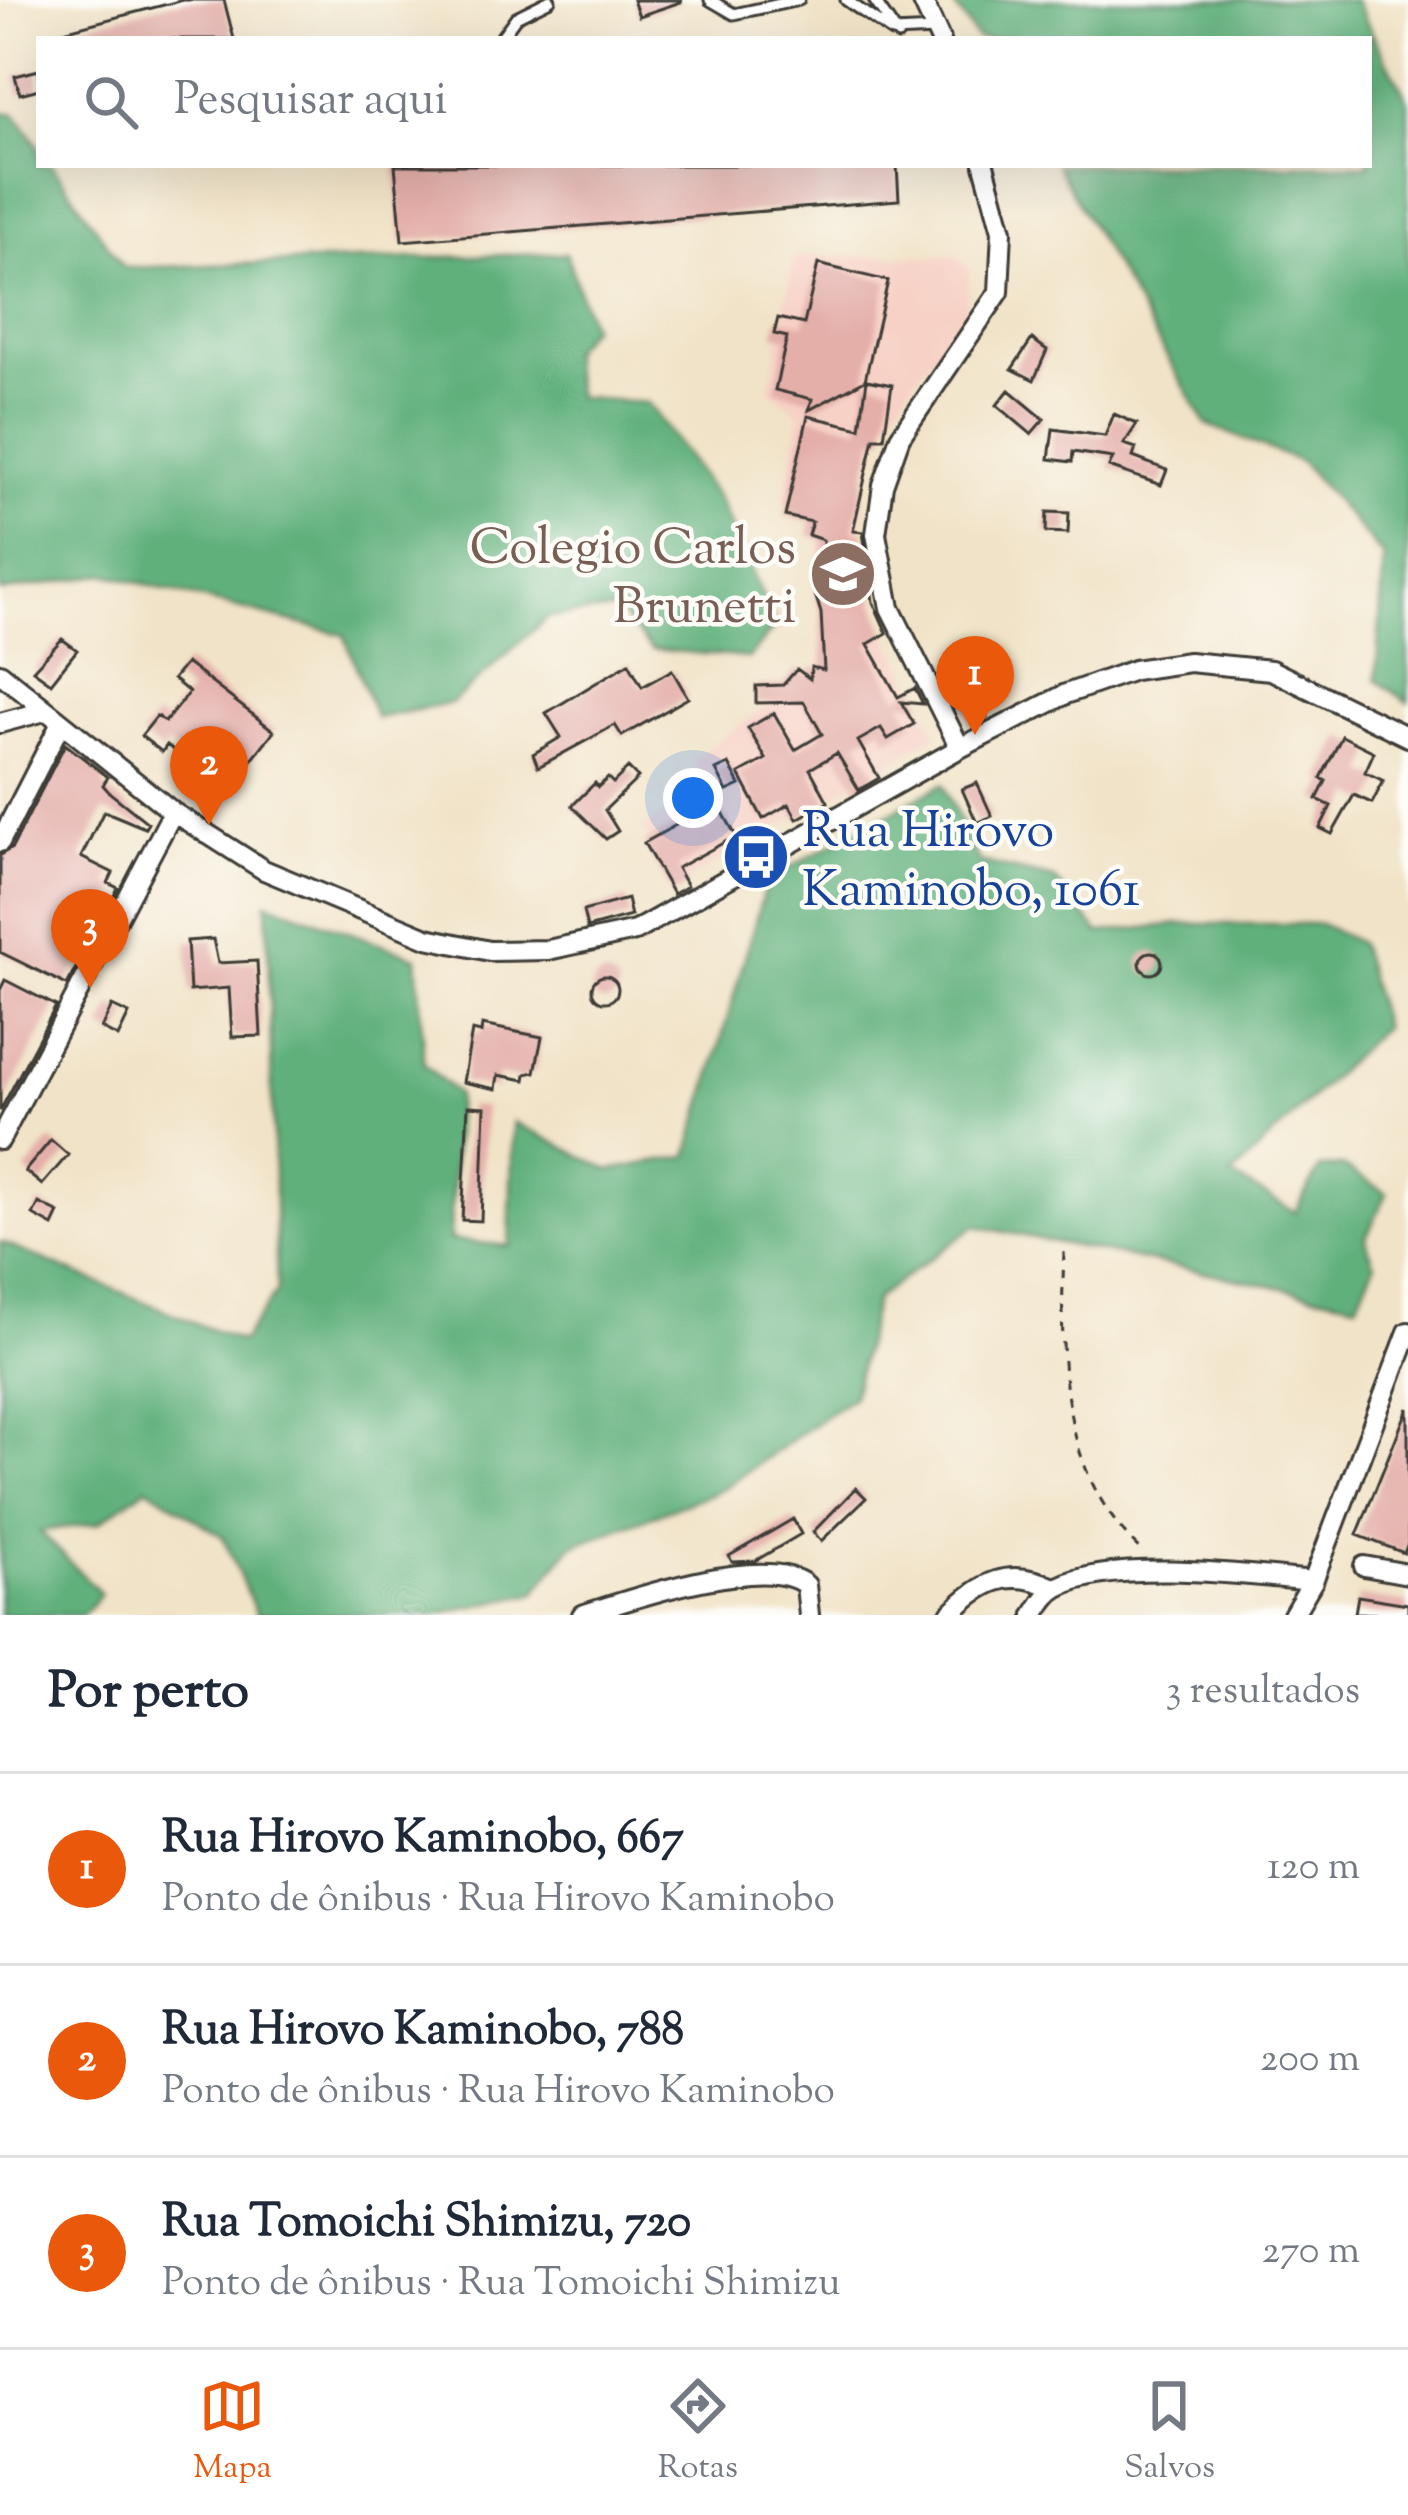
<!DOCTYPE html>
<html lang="pt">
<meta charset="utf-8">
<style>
:root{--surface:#fff;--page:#f2f2f3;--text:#1f2937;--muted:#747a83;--line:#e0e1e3;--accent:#ea580c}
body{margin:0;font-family:"Sorts Mill Goudy",serif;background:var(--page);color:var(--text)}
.you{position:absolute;left:693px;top:798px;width:42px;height:42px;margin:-30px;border:9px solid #fff;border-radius:50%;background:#1a73e8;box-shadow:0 0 0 18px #1a73e833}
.badge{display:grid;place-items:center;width:78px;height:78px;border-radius:50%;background:var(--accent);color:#fff;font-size:39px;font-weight:700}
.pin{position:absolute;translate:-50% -99px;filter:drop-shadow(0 3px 6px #0008)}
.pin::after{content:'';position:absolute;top:63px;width:42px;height:36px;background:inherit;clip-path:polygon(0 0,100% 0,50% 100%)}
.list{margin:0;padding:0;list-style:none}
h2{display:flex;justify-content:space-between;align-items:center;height:156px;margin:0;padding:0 48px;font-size:51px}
h2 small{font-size:39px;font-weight:400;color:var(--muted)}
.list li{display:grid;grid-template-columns:78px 1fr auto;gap:36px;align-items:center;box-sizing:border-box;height:192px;padding:0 48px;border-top:3px solid var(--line)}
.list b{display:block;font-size:45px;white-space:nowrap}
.list p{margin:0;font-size:39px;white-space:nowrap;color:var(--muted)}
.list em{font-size:39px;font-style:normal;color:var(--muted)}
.icon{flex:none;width:66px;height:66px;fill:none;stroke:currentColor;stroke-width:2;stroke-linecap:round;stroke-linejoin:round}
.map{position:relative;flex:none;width:1408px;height:1615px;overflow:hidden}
.search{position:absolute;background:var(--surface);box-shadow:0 12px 48px #0002;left:36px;right:36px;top:36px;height:132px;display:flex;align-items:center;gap:30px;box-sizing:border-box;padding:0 42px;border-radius:0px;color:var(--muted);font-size:45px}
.sheet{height:732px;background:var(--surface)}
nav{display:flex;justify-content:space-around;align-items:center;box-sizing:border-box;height:168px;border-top:3px solid var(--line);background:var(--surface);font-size:33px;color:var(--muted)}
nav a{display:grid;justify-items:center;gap:6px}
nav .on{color:var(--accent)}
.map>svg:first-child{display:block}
</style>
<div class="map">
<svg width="1408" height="1615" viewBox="0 0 1408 1615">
<rect width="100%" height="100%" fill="#fdfcf7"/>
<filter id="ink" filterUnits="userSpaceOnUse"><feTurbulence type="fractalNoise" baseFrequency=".00833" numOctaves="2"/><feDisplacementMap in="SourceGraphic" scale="24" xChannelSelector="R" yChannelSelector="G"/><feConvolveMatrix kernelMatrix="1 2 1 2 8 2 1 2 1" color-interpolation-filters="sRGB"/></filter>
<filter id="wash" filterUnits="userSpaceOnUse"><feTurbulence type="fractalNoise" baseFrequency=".004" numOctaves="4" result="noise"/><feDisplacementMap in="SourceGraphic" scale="48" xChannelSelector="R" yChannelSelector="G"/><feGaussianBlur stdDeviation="2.7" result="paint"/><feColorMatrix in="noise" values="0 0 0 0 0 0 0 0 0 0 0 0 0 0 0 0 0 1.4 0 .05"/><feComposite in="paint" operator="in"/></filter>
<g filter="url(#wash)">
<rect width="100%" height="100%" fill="#f1e3c7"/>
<!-- built -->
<path fill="#f7d1c6" d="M957 256 970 269 965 319 915 378 884 429 866 468 861 547 885 630 937 735 672 889 643 827 708 791 692 761 820 665V606L812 581 820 568V512L784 503 800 414 769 390 794 257Z"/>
<!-- forest -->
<path fill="#60b07c" stroke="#3e664c" stroke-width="3" d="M951 0H1355L1408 101V702L1376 680 1384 557 1301 462 1206 424 1056 165H1369V39H977Z
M0 112 16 114 39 147V165H52L124 268 566 253 591 326 569 352 577 397 648 403 718 499 776 625 749 658 651 649 617 610 548 617 452 703 376 718 344 635 105 574 0 592Z
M943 784 979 862 1055 879 1099 933 1178 924H1321L1359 943 1383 1027 1232 1176 1295 1212 1320 1168 1342 1166 1387 1193 1365 1239 1375 1264 1357 1303 975 1226 875 1299 853 1396 721 1490 571 1546 535 1593 432 1615H257L223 1537 147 1487 99 1523 40 1531 101 1594 82 1615H0V1242L241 1342 277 1291 267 902 417 957 424 1064 457 1094 450 1240 509 1246 513 1122 610 1170 688 1156 767 880Z"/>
<g id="blocks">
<!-- building -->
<path fill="#e4aea9" d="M183 0H224L234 39H49L48 35Z
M633 0H681V2L639 16Z
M39 70V89L20 94 15 76Z
M395 165H897L899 200 402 241Z
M818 264 888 281 865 380 809 410 812 399 775 390 787 337 774 334 778 318 804 324Z
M1032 339 1047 350 1034 380 1012 369Z
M867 380 892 385 884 438H874L853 531 863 532 873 602 887 633 868 644 898 697 915 688 923 704 901 702 914 724 888 739 881 728 858 741 879 778 859 790 837 753 810 769 828 802 797 819 789 804 763 819 739 774 766 759 748 728 774 713 795 750 822 734 804 702 756 703V686L783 685 797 669 810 679 811 667 824 670 821 613 815 594 823 577V540L808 535 812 522 785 516 808 416 860 428Z
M1009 390 1044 419 1031 434 997 405Z
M1114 414 1137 424 1124 444 1136 448 1133 457 1167 470 1161 485 1109 467 1113 458 1073 452 1072 462 1049 459 1053 429 1105 436Z
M1047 512 1069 513 1068 533 1046 532Z
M62 639 77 650 51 683 33 670Z
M186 663 274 731 234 782 216 784 167 745 162 752 141 736 157 716 165 722 189 692 173 679Z
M629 663 642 687 672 670 688 698 622 736 615 725 538 767 533 754 561 737 546 713Z
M972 687 987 718 973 725 958 694Z
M1342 736 1374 752 1365 772 1384 781 1372 803 1354 795 1332 834 1320 828 1331 806 1317 799 1326 781 1321 778Z
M65 744 108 777 103 785 110 793 148 823 145 828 104 811 81 857 113 873 108 883 118 888 67 985 0 952V855L12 848Z
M729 764 740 785 727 791 716 770Z
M628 768 638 778 605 810 618 831 606 839 572 806 595 783 598 787 608 778 613 783Z
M977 783 992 816 977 823 962 789Z
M717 802 736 836 677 868 687 886 673 894 644 843Z
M627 899 631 916 587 928 583 911Z
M213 939 218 963 257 961 261 1036 232 1037 229 988 190 991 187 941Z
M1140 963a11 11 0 1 1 22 0a11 11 0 1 1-22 0Z
M592 989a13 13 0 1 1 26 0a13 13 0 1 1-26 0Z
M5 980 56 1006 0 1111V990Z
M112 1006 129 1014 118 1037 101 1028Z
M482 1025 542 1037 535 1072 526 1074 525 1080 498 1075 496 1089 463 1082 472 1031 481 1033Z
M468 1106 485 1107 481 1221 462 1220Z
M51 1140 68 1155 42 1185 25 1171Z
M39 1203 59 1213 53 1226 33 1215Z
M1408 1408V1543L1404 1553 1357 1535Z
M856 1488 866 1498 821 1541 813 1532Z
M793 1519 801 1534 755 1561 732 1562 729 1556Z
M1358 1596 1408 1604V1615L1355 1613Z"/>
</g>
</g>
<g filter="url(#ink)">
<use href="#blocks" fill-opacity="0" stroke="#3c3a36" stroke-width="3"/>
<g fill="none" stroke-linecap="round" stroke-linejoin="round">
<defs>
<path id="lane" d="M710 0 734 14 799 0
M846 0 892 32 936 30
M874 0 898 35
M500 39 516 17 550 0"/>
<path id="street" d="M922 0 940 39
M0 673 173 812 264 870 427 938 490 951 548 950 635 931 960 748 1066 694 1134 670 1189 662 1271 670 1408 737
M0 723 45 711
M960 748 890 608 876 534 883 485 900 437 999 292 1002 231 984 165
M0 842 60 725
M0 1140 173 812
M1364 1566 1408 1574
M582 1615C628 1600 766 1552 806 1585L809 1615
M949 1615C981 1582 1009 1566 1054 1588
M1034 1615C1041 1604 1047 1593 1058 1587 1114 1558 1250 1575 1313 1581
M1293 1615 1313 1581 1408 1332"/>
</defs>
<!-- lane casing -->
<use href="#lane" stroke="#3c3a36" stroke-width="15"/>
<!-- street casing -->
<use href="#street" stroke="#3c3a36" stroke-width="24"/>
<!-- path -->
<path stroke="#3c3a36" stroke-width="3" stroke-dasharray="9 9" stroke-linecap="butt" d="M1064 1252C1060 1358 1058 1474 1143 1552"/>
<!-- lane -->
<use href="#lane" stroke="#fff" stroke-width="9"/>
<!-- street -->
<use href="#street" stroke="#fff" stroke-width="18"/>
</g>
</g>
<!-- icons -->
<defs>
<symbol id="school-disc" viewBox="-11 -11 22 22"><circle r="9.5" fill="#8d6e63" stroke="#fdfcf7"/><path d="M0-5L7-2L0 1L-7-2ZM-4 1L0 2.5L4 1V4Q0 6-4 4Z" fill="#fff"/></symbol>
<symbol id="bus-disc" viewBox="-11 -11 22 22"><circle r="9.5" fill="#1a4fb4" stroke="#fdfcf7"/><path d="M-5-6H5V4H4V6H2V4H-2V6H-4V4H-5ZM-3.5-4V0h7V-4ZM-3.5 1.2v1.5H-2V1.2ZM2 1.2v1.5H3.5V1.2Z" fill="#fff"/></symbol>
</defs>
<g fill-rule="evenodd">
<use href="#school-disc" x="805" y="536" width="76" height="76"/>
<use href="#bus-disc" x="718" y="819" width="76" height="76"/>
</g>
<g text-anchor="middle" stroke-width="9" stroke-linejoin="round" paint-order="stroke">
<!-- education labels -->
<g font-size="51" fill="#785e54" stroke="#fdfcf7" text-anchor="end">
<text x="796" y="563">Colegio Carlos<tspan x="796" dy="59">Brunetti</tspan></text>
</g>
<!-- transit labels -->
<g font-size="51" fill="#164399" stroke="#fdfcf7" text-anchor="start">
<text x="802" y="846">Rua Hirovo<tspan x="802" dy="59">Kaminobo, 1061</tspan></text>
</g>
</g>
</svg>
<div class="you"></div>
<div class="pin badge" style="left:975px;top:735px">1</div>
<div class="pin badge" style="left:209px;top:825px">2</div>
<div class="pin badge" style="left:90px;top:988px">3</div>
<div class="search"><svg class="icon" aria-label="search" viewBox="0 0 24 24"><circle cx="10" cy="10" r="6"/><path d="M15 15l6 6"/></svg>Pesquisar aqui</div>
</div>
<section class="sheet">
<h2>Por perto<small>3 resultados</small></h2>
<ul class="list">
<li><span class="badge">1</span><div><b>Rua Hirovo Kaminobo, 667</b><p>Ponto de ônibus · Rua Hirovo Kaminobo</p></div><em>120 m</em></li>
<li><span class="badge">2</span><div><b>Rua Hirovo Kaminobo, 788</b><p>Ponto de ônibus · Rua Hirovo Kaminobo</p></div><em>200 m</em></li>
<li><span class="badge">3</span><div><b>Rua Tomoichi Shimizu, 720</b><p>Ponto de ônibus · Rua Tomoichi Shimizu</p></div><em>270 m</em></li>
</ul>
</section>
<nav>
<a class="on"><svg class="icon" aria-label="map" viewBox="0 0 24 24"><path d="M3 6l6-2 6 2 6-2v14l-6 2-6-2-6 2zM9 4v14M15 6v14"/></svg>Mapa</a>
<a><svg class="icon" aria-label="directions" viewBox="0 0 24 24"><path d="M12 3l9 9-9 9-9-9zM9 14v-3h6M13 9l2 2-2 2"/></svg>Rotas</a>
<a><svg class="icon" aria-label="saved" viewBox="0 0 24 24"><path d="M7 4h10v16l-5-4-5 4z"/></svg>Salvos</a>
</nav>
